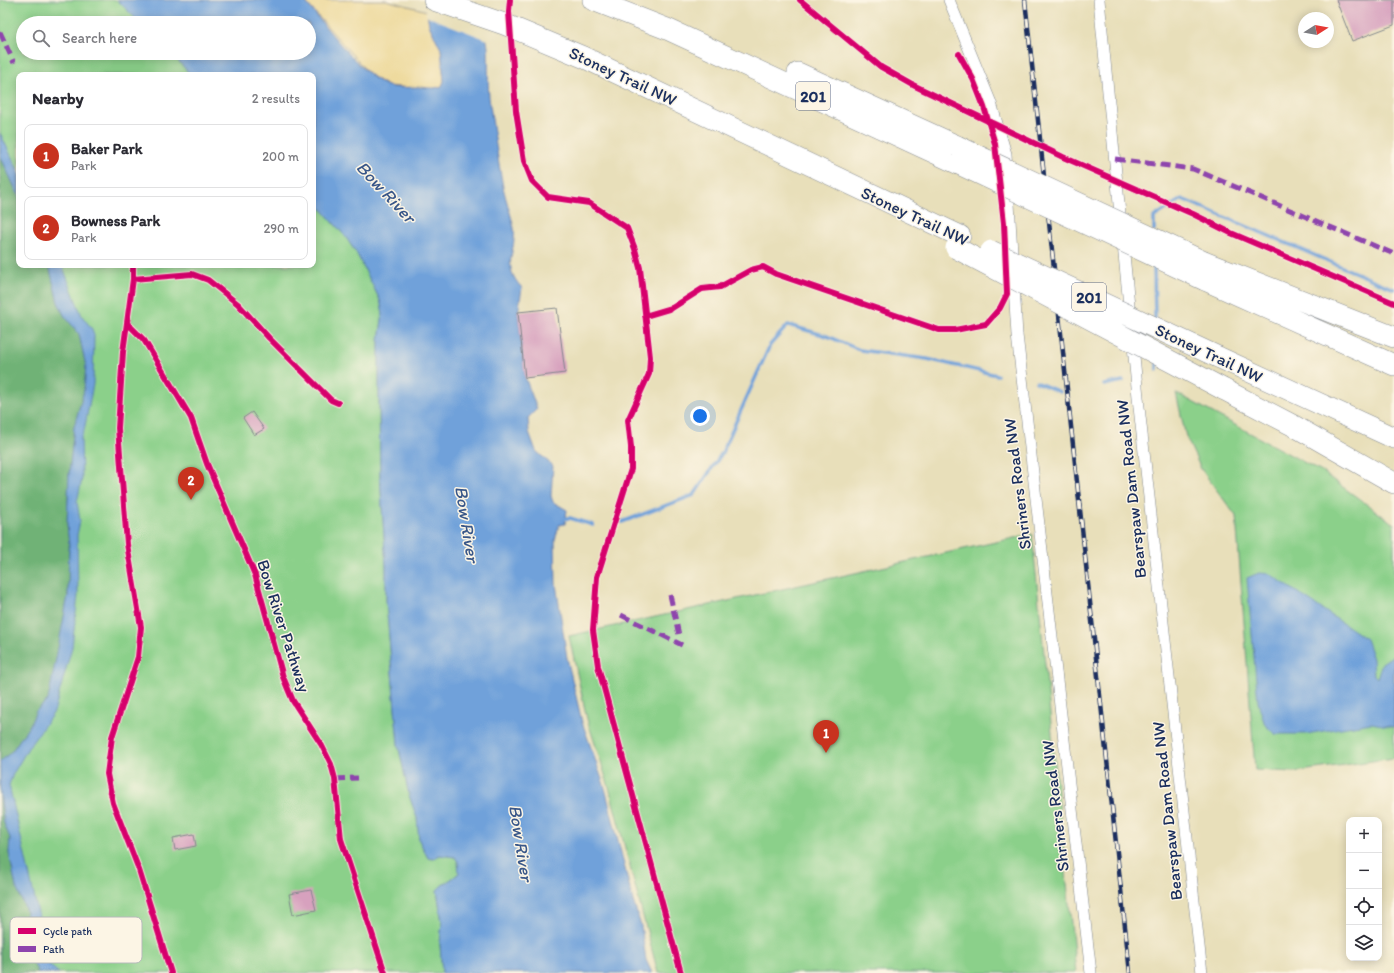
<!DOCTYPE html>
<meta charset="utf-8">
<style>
:root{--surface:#fff;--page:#f7f7f7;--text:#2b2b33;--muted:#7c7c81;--line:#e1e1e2;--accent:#c8321e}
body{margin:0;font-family:Itim,sans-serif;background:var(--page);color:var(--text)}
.controls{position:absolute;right:12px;bottom:12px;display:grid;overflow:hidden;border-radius:8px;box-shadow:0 2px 10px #0003}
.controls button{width:36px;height:36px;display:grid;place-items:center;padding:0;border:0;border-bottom:1px solid var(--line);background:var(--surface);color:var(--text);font:20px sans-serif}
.compass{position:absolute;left:1298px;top:12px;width:36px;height:36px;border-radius:50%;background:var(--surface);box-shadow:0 2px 10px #0003;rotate:79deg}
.you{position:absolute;left:700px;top:416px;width:14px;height:14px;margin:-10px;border:3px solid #fff;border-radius:50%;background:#1a73e8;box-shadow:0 0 0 6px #1a73e833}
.badge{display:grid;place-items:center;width:26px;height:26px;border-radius:50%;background:var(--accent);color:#fff;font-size:13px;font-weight:700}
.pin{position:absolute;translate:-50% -33px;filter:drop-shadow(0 1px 2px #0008)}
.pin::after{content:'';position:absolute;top:21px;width:14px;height:12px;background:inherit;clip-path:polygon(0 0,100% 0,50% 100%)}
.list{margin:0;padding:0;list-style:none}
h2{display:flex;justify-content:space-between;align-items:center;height:52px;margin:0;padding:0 16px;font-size:17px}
h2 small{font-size:13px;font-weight:400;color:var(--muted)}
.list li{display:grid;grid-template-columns:26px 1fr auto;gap:12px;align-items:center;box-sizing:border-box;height:64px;margin:0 8px 8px;padding:0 8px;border:1px solid var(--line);border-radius:8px}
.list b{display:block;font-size:15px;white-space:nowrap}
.list p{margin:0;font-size:13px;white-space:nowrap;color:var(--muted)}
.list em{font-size:13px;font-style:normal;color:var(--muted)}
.icon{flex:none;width:22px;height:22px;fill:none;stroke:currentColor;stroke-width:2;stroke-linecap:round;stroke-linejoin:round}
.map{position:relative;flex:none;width:1394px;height:973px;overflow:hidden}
.search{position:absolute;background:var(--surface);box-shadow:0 2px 10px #0003;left:16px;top:16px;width:300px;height:44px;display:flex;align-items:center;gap:10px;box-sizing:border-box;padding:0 14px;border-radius:22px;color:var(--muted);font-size:15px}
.panel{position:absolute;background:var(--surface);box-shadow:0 2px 10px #0003;left:16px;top:72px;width:300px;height:196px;border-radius:8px}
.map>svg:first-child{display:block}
</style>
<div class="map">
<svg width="1394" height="973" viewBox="0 0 1394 973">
<rect width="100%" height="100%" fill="#fcf5e5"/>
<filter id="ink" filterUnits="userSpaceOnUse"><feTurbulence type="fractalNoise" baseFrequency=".025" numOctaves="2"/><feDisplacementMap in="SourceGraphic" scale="8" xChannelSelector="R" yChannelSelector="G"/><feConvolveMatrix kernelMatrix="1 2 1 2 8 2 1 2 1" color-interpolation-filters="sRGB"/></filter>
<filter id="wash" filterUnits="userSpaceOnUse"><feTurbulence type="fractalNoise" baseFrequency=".012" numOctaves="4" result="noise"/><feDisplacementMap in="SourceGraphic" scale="16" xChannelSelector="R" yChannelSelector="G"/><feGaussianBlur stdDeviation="0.9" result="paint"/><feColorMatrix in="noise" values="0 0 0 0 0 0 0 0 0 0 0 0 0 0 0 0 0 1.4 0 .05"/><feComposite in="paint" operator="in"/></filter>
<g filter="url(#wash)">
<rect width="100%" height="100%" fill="#e8dfba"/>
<!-- green -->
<path fill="#8bd08a" stroke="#538074" d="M0 0H117L140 23H23V53H171L191 75H19V265H313V199L345 236 357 254 380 300 383 313 379 341V395L380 476 386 566V601L398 744 409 795 417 818 419 840 428 858 432 859 440 855 455 857 458 862 459 873C452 880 443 883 437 890L442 922 440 944 442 973H0Z
M1176 393 1322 472 1394 524V758L1294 772 1255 770 1236 516 1201 469 1186 437Z
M1032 534 1076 973H658L609 787 587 719 569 636Z"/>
<!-- forest -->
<path fill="#70b276" stroke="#46706a" d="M0 155 19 197V265H49L58 302 64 315 79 334 86 366 84 391 74 427 69 475 67 524 69 545 68 596 50 693 48 700 36 711 30 725 12 751 0 762Z
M0 792 4 823 10 838 9 853 16 887 25 908 28 924 25 942 26 947 38 973H0Z"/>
<!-- sand -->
<path fill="#eeda9e" stroke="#84847e" d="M304 0H386L427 11 429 25 441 49 444 81 442 86 431 89 388 86 371 76Z"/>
<!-- water -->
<path fill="#70a1da" stroke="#46689c" d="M117 0H304C321 21 364 78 388 86 398 89 408 87 418 87 427 87 434 90 442 86L444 81 441 49 429 25 427 11 479 12C482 23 487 36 488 48 489 67 487 86 490 105 494 132 498 160 503 187 506 201 511 214 514 228 517 253 500 264 522 288L518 313 525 377 537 409 528 418 529 432 536 451 553 466 551 496 553 502 567 510 565 524 559 525 555 540 556 584 567 658 582 722 605 788 633 901 641 926 646 960 652 973H442L440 944 442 922 437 890C443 883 452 880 459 873L458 862 455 857 440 855 432 859 428 858 419 840 417 818 409 795 398 744 386 601V566L380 476 379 395V341L383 313 380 300 357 254 345 236 313 199V75H191L171 53H309V23H140Z
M0 133 19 172V197L0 155Z
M49 265H62L82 316 92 329 94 335 93 384 84 431 81 437 82 479 77 502 80 521 77 535 78 595 72 647 54 712 28 748 13 774 9 785 50 966 59 973H38L25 942 28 924 25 908 16 887 9 853 10 838 4 823 0 792V762L12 751 30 725 36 711 48 700 68 596 69 545 67 524 69 475 74 427 84 391 86 366 79 334 64 315 58 302Z
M1259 573 1270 574 1366 639 1373 659 1374 675 1377 678 1382 663 1394 655V727L1371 723 1306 734H1275L1265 725 1258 702 1247 578Z"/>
<!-- pier -->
<path fill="#e8dfba" d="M426 0H474L481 11 488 40 426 16Z"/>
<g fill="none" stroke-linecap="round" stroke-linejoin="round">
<!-- stream -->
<path stroke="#70a1da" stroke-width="3.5" d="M1154 230V217L1182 199 1394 289
M1154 265 1155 320
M1157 363V370
M1036 382 1060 392
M1104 385 1123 381
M561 519 570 518 593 525
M622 522 694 495 722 453 770 345 788 325 827 336 860 350 927 359 997 375"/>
</g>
<g id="blocks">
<!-- building -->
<path fill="#d7a1be" d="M1336 0H1394V25L1352 41Z
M557 308 565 373 525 378 518 312Z
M252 412 264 429 254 435 243 418Z
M194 834 196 846 175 850 173 838Z
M311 890 316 910 293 915 289 894Z"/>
</g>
</g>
<g filter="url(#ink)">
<use href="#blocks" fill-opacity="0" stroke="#82878c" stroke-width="1"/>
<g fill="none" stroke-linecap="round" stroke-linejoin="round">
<defs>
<path id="minor" d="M949 0 991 103 1006 154 1017 335 1091 973
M1099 0 1139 407 1202 973"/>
<path id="motorway" d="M434 0 504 24 583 57 960 236
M593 0 667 29 959 164
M798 73 957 146
M1204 262 1394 337
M1205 280 1394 365
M1218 357 1394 438
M1223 389 1296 427 1394 483"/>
</defs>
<!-- minor casing -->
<use href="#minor" stroke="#82878c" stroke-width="12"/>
<!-- motorway casing -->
<use href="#motorway" stroke="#82878c" stroke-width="22"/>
<!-- minor -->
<use href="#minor" stroke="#fff" stroke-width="11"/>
<!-- motorway -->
<use href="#motorway" stroke="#fff" stroke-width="21"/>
<defs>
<path id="rail" d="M1025 0 1130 973"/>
</defs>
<!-- rail casing -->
<use href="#rail" stroke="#1b2f5e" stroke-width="4.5"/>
<!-- rail -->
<use href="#rail" stroke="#fcf5e5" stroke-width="3" stroke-dasharray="9" stroke-linecap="butt"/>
<defs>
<path id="motorway-bridge" d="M957 146 1204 262
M959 164 1205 280
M956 248 1223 389
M991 251 1218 357"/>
</defs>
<!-- motorway-bridge casing -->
<use href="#motorway-bridge" stroke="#82878c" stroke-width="22" stroke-linecap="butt"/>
<!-- motorway-bridge -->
<use href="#motorway-bridge" stroke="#fff" stroke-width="21"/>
<!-- quiet -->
<path stroke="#8e44ad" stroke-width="5" stroke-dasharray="10 5" stroke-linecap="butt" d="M0 32 14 63
M1115 159 1193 169 1394 254
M670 595 679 635
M621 615 682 645
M335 779 358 778"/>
<defs>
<path id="cycleway" d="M510 0 509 11 516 111 524 161 532 181 548 197 589 203 627 228 635 249 640 268 650 357 649 374 628 420 631 447V469L597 577 593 630 598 666 681 973
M800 0 881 67 913 85 1063 157 1193 214 1231 233 1394 303
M133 265V279L123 352 118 428 127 544 141 627 138 657 112 737 107 774 113 803 139 870 171 973
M133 279 192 274 208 280 238 304 269 338 331 400 338 403
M645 316 672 308 702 289 720 287 751 270 763 267 776 274 939 330H955L986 324 1000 308 1007 294 1004 223 995 144 984 107 973 79 959 54
M128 324 144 340 191 418 207 464 255 575 283 677 293 701 321 744 331 764 335 779 341 839 385 973"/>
</defs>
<!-- cycleway casing -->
<use href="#cycleway" stroke="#fcf5e5" stroke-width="8"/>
<!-- cycleway -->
<use href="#cycleway" stroke="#d6006c" stroke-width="6"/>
</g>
</g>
<g text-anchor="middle" stroke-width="3" stroke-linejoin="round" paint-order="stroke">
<!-- shield labels -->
<g fill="#fcf5e5" stroke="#5e6a86" stroke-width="1">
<rect x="796" y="82" width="34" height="28" rx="3"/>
<rect x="1072" y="283" width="34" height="28" rx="3"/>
</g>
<g font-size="16" font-weight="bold" fill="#1b2f5e">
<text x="813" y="102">201</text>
<text x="1089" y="303">201</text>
</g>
<!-- street labels -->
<g font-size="17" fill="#1b2f5e" stroke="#fcf5e5">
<text transform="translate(623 76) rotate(25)" y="6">Stoney Trail NW</text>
<text transform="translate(915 216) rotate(25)" y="6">Stoney Trail NW</text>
<text transform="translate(1209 353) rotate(25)" y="6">Stoney Trail NW</text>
<text transform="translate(1017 484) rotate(-97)" y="6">Shriners Road NW</text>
<text transform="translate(1131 489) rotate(-96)" y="6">Bearspaw Dam Road NW</text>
<text transform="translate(284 626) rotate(72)" y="6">Bow River Pathway</text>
<text transform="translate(1055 806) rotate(-97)" y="6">Shriners Road NW</text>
<text transform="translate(1167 811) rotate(-96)" y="6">Bearspaw Dam Road NW</text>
</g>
<!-- water labels -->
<g font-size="18" font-style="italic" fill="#395789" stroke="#fcf5e5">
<text transform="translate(386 192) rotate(47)" y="6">Bow River</text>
<text transform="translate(467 524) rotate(81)" y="6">Bow River</text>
<text transform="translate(521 843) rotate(81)" y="6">Bow River</text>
</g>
</g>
<!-- legend -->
<rect x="10" y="917" width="132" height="46" rx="6" fill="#fcf5e5" stroke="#b8babc" stroke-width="1"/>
<rect x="18" y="928" width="18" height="6" fill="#d6006c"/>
<rect x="18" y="946" width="18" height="6" fill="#8e44ad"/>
<g font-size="11" fill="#1b2f5e">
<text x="43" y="935">Cycle path</text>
<text x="43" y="953">Path</text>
</g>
</svg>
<div class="controls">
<button>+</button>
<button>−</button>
<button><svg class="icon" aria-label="locate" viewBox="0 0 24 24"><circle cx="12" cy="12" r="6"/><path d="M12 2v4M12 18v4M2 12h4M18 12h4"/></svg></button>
<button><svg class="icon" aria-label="layers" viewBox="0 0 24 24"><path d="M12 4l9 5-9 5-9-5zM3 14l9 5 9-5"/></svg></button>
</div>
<svg class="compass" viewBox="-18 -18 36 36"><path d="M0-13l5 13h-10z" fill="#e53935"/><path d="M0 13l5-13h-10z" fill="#7c7c81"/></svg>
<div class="you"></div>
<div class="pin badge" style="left:826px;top:753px">1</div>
<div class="pin badge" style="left:191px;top:500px">2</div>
<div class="search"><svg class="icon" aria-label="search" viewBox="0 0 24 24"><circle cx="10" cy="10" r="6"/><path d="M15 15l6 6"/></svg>Search here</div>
<section class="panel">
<h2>Nearby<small>2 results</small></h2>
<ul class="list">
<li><span class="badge">1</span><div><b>Baker Park</b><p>Park</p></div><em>200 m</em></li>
<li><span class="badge">2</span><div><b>Bowness Park</b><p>Park</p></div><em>290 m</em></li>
</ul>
</section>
</div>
